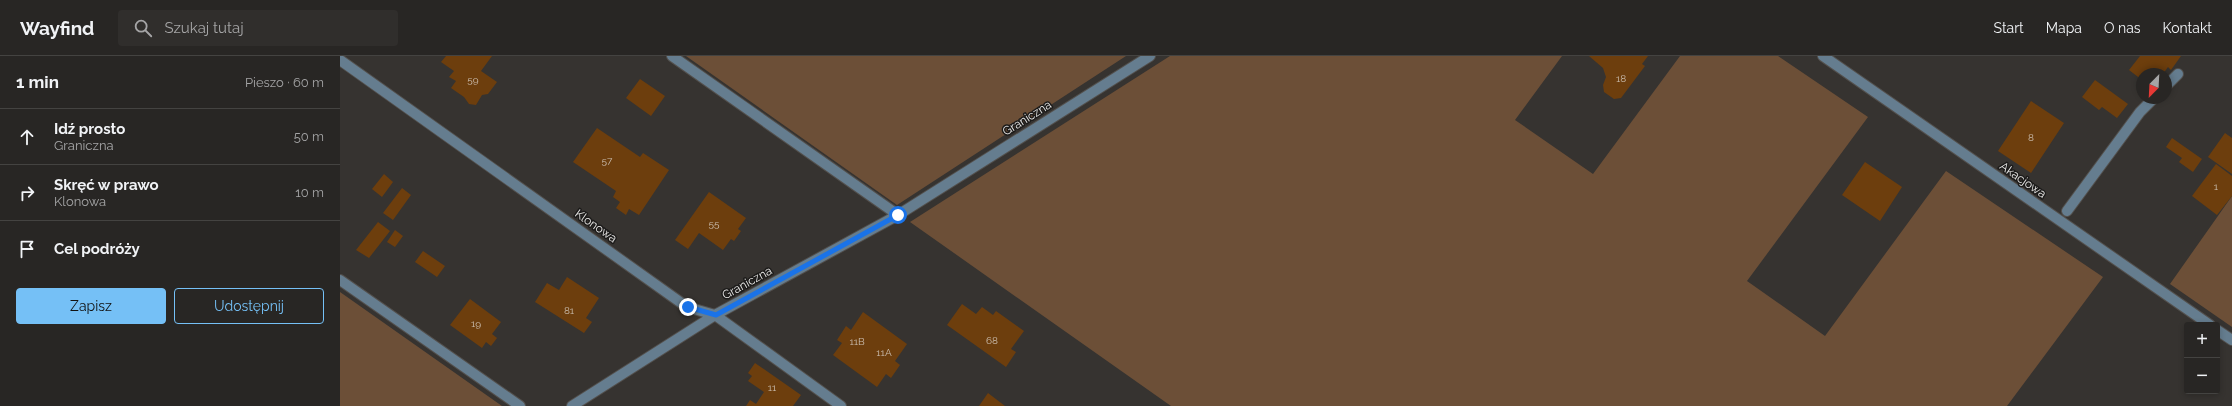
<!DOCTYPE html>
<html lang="pl">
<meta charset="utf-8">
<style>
:root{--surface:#282624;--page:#302e2c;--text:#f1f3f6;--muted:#a5a5a6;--line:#444341;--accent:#75c0f6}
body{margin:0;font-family:Raleway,sans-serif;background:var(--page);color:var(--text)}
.controls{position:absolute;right:12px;bottom:12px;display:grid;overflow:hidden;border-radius:4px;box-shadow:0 2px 6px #0003}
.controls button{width:36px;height:36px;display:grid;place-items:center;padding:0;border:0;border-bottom:1px solid var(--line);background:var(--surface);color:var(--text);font:20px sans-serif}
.compass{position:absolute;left:1796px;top:12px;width:36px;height:36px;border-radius:50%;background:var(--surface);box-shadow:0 2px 6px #0003;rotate:204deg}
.stop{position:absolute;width:12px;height:12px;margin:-9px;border:3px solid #1a73e8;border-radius:50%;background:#fff}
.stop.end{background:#1a73e8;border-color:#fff;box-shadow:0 1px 4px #0008}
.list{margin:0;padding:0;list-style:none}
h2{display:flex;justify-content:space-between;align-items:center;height:52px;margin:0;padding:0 16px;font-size:17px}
h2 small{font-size:13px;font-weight:400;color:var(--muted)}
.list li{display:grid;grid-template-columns:26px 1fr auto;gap:12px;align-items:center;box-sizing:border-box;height:56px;padding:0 16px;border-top:1px solid var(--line)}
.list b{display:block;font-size:15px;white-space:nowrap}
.list p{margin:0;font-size:13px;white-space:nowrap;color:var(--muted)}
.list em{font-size:13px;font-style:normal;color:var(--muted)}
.actions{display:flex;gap:8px;padding:12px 16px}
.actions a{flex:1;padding:9px 0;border:1px solid var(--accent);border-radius:4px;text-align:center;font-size:14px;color:var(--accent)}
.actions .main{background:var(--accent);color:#111}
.icon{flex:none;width:22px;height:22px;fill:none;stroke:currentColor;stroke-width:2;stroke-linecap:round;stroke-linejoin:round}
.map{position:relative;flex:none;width:1892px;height:350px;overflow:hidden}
header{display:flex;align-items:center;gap:24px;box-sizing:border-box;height:56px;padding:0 20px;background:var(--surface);border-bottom:1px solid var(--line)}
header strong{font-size:19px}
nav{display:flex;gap:22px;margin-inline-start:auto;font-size:14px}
.search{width:280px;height:36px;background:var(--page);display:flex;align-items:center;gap:10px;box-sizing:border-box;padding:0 14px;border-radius:4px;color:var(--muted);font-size:15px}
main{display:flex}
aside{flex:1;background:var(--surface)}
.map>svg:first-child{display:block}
</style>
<header>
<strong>Wayfind</strong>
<div class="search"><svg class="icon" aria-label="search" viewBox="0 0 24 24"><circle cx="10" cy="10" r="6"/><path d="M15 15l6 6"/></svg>Szukaj tutaj</div>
<nav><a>Start</a><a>Mapa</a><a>O nas</a><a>Kontakt</a></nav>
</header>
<main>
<aside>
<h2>1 min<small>Pieszo · 60 m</small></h2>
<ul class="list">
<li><svg class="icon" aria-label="ahead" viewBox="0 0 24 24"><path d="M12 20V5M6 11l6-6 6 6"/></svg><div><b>Idź prosto</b><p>Graniczna</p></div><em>50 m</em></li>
<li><svg class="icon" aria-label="right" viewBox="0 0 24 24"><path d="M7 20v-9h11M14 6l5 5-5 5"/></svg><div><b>Skręć w prawo</b><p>Klonowa</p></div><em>10 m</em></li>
<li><svg class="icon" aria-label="arrive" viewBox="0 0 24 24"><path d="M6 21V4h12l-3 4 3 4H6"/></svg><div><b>Cel podróży</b></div></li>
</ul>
<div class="actions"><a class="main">Zapisz</a><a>Udostępnij</a></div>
</aside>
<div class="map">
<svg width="1892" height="350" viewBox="0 0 1892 350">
<rect width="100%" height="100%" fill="#363330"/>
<!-- green -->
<path fill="#6c4f37" d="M346 0H786L557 149Z
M830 0H1222L1175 64 1253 118 1340 0H1438L1528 61 1407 225 1485 280 1606 115 1763 221 1667 350H831L570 166Z
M1892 140V271L1830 228Z
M0 236 162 350H0Z"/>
<!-- building -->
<path fill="#6d3e0d" d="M106 0H152L141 15 157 26 148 38 142 39 136 49 129 48 124 41 111 32 116 25 109 21 114 15 101 6Z
M1249 0H1308L1302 8 1305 10 1281 42 1274 43 1264 36 1263 29 1266 21 1263 12Z
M1800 0H1841L1831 14 1828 11 1823 18H1802V24L1789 14Z
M300 23 325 40 311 60 286 42Z
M1755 24 1788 48 1777 62 1762 51 1759 54 1742 41Z
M1691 45 1724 67 1691 117 1658 95Z
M257 72 300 101 303 97 329 114 299 159 289 153 286 159 276 152 280 146 273 141 276 135 233 106Z
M1885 77 1892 82V118L1868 101Z
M1832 82 1862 103 1853 116 1839 106 1842 102 1826 91Z
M1525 106 1562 131 1540 165 1502 139Z
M1876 108 1892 120V140L1877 159 1852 140Z
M44 118 53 126 42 141 32 133Z
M62 132 71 139 53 164 43 157Z
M369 136 406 162 398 173 401 175 394 185 391 183 383 194 359 177 348 193 335 184Z
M38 166 50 175 29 202 16 194Z
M55 174 63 180 55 191 47 186Z
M83 195 105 210 97 221 75 206Z
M227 221 259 242 246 262 252 266 244 277 195 246 207 227 219 234Z
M130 243 161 266 152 278 157 282 151 290 146 286 142 292 110 269Z
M622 248 636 258 642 251 653 259 656 255 684 275 671 293 676 296 666 311 607 269Z
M523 256 567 288 555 305 560 309 551 322 546 318 537 331 493 299 502 287 497 284 506 270 511 274Z
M415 307 461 339 453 350H406L410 344 416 348 424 336 408 325 412 320 408 317Z
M648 337 665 350H639Z"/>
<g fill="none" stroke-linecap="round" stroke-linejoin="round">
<defs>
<path id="minor" d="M332 0 558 159
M1483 0 1870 269
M0 4 347 251 375 259 501 350
M1826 30 1838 18
M1727 155 1800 56 1814 42
M0 224 180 350
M1877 274 1892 284
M232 350 375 259 558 159 810 0"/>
</defs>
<!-- minor casing -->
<use href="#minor" stroke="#53504d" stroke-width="12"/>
<!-- minor -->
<use href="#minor" stroke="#657d8f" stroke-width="10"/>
</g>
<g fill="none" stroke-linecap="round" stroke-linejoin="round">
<!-- route -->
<path stroke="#1a73e8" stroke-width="5" d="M348 251 376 259 558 159"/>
</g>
<g text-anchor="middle" stroke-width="3" stroke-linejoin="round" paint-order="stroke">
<!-- number labels -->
<g font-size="10" fill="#ccbfb1">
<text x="1281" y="26">18</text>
<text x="133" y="27">59</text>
<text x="1691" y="85">8</text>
<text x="267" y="108">57</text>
<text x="1876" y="134">1</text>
<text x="374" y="171">55</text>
<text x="229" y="258">81</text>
<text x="136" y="271">19</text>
<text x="652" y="288">68</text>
<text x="517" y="289">11B</text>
<text x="544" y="300">11A</text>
<text x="432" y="335">11</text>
</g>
<!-- street labels -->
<g font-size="12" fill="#ebeae8" stroke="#1c1b1a">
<text transform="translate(687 62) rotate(-32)" y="4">Graniczna</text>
<text transform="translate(1683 124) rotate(35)" y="4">Akacjowa</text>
<text transform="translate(256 170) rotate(35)" y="4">Klonowa</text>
<text transform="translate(407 227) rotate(-29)" y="4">Graniczna</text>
</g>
</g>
</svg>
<div class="controls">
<button>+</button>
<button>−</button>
</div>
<svg class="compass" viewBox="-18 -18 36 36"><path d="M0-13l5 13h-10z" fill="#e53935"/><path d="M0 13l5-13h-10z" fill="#a5a5a6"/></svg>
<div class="stop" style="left:558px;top:159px"></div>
<div class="stop end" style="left:348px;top:251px"></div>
</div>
</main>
